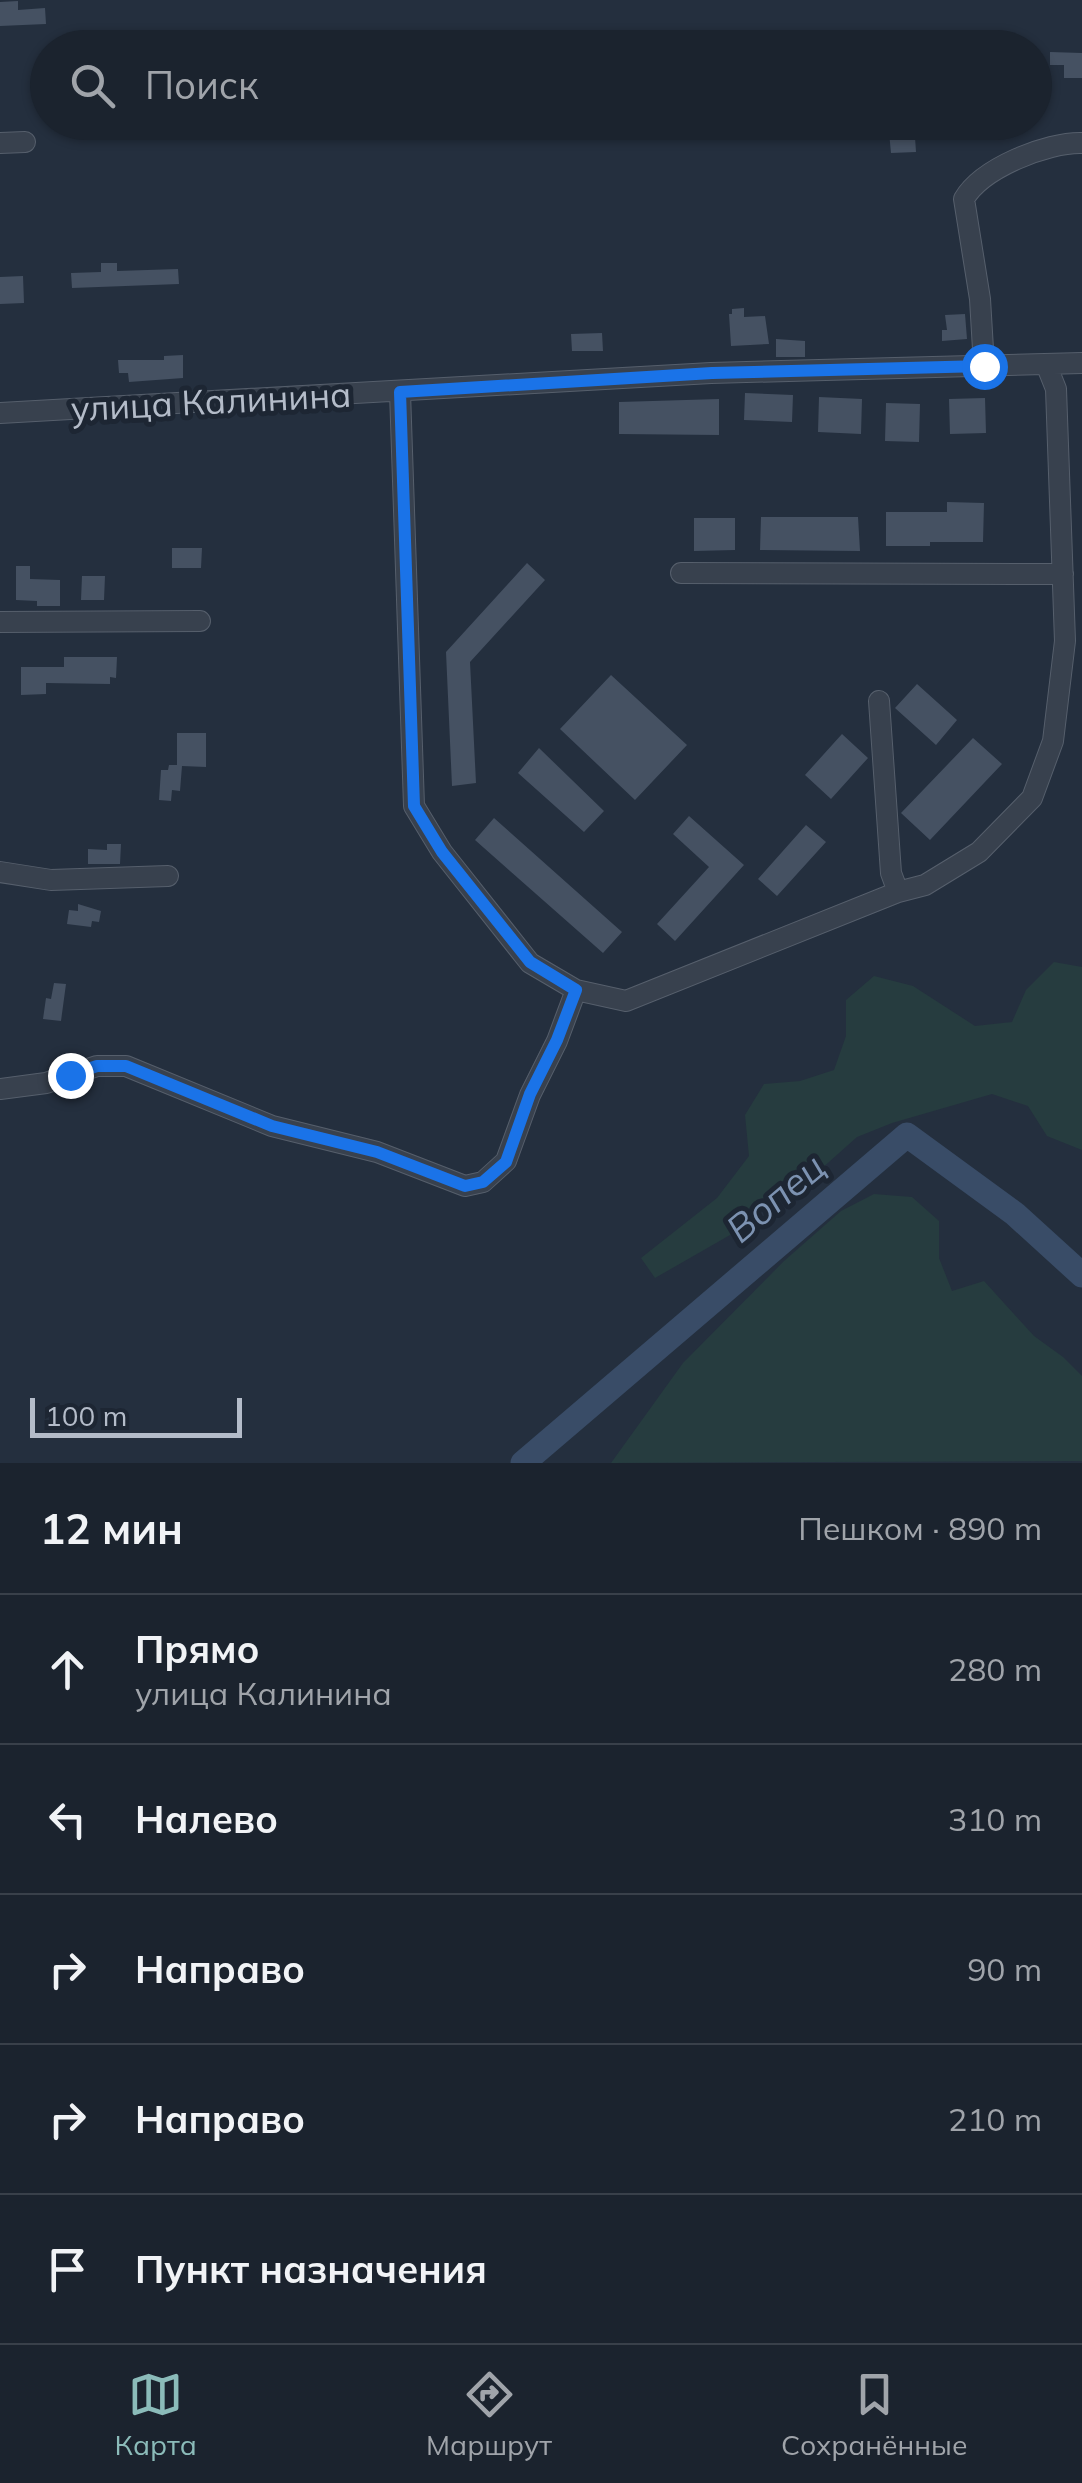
<!DOCTYPE html>
<html lang="ru">
<meta charset="utf-8">
<style>
:root{--surface:#1b232e;--page:#242b36;--text:#f1f3f6;--muted:#a0a4aa;--line:#39404a;--accent:#8bbbb9}
body{margin:0;font-family:Mulish,sans-serif;background:var(--page);color:var(--text)}
.scale{position:absolute;left:30px;bottom:25px;width:212px;box-sizing:border-box;padding-left:10px;border:5px solid #b4bcc9;border-top:0;font-size:28px;line-height:35px;white-space:nowrap;color:#b4bcc9;-webkit-text-stroke:8px #1d2633;paint-order:stroke}
.stop{position:absolute;width:30px;height:30px;margin:-22px;border:8px solid #1a73e8;border-radius:50%;background:#fff}
.stop.end{background:#1a73e8;border-color:#fff;box-shadow:0 2px 10px #0008}
.list{margin:0;padding:0;list-style:none}
h2{display:flex;justify-content:space-between;align-items:center;height:130px;margin:0;padding:0 40px;font-size:42px}
h2 small{font-size:32px;font-weight:400;color:var(--muted)}
.list li{display:grid;grid-template-columns:65px 1fr auto;gap:30px;align-items:center;box-sizing:border-box;height:150px;padding:0 40px;border-top:2px solid var(--line)}
.list b{display:block;font-size:38px;white-space:nowrap}
.list p{margin:0;font-size:32px;white-space:nowrap;color:var(--muted)}
.list em{font-size:32px;font-style:normal;color:var(--muted)}
.icon{flex:none;width:55px;height:55px;fill:none;stroke:currentColor;stroke-width:2;stroke-linecap:round;stroke-linejoin:round}
.map{position:relative;flex:none;width:1082px;height:1463px;overflow:hidden}
.search{position:absolute;background:var(--surface);box-shadow:0 2px 8px #0004;left:30px;right:30px;top:30px;height:110px;display:flex;align-items:center;gap:25px;box-sizing:border-box;padding:0 35px;border-radius:55px;color:var(--muted);font-size:38px}
.sheet{height:880px;background:var(--surface)}
nav{display:flex;justify-content:space-around;align-items:center;box-sizing:border-box;height:140px;border-top:2px solid var(--line);background:var(--surface);font-size:28px;color:var(--muted)}
nav a{display:grid;justify-items:center;gap:5px}
nav .on{color:var(--accent)}
.map>svg:first-child{display:block}
</style>
<div class="map">
<svg width="1082" height="1463" viewBox="0 0 1082 1463">
<rect width="100%" height="100%" fill="#242f3e"/>
<!-- green -->
<path fill="#263c3f" d="M1054 962 1082 967V1150L1047 1136 1028 1106 992 1094 892 1123 857 1137 802 1186 770 1203 744 1227 655 1278 641 1258 717 1198 749 1156 745 1115 764 1084 800 1081 834 1070 846 1036V1000L874 976 913 986 975 1026 1012 1022 1026 990Z
M874 1194 912 1197 939 1221V1258L952 1291 984 1281 1034 1336 1063 1357 1082 1376V1461L611 1463 683 1363 784 1261 841 1211Z"/>
<g fill="none" stroke-linecap="round" stroke-linejoin="round">
<!-- river -->
<path stroke="#394c67" stroke-width="25" d="M523 1463 907 1135 1015 1214 1082 1275"/>
</g>
<!-- building -->
<path fill="#455162" d="M18 1V10L45 8 46 24 0 26V2Z
M1050 52 1082 53V78H1064V65H1050Z
M888 122H914L916 152 891 153Z
M101 263H117V271L178 269 179 284 72 288 71 273 101 272Z
M23 276 24 303 0 304V277Z
M744 308V317L765 316 769 344 731 346 729 314H732V309Z
M965 314 967 339 942 341V330H947L945 315Z
M602 333 603 351H572L571 334Z
M776 339 805 341V357H776Z
M183 355V378L129 382 128 373H119L118 360H164V356Z
M745 393 793 395 792 422 744 420Z
M819 397 862 399 861 434 818 432Z
M985 398 986 433 950 434 949 399Z
M719 399V435L619 434V402Z
M886 403 920 404 919 442 885 441Z
M947 502 984 503 983 542H930V546H886V512H947Z
M761 517H858L860 551 760 550Z
M694 518H735V550L694 551Z
M172 548H202L201 568H172Z
M527 563 545 580 470 662 476 783 452 786 446 652Z
M16 566H30V579L60 580V606H37V601L16 600Z
M82 576H105L104 600H81Z
M64 657H117L116 678 110 677V684L46 683V694L21 695V667H64Z
M611 675 687 745 635 800 560 729Z
M917 684 957 720 936 745 895 708Z
M177 733H206V767L182 766 180 791 172 790 171 801 159 800 161 770H168L169 765H177Z
M842 734 868 758 831 799 805 775Z
M973 738 1002 764 930 840 901 813Z
M539 748 604 811 584 832 518 773Z
M689 816 744 865 675 941 657 924 709 867 673 834Z
M494 818 622 932 603 953 475 840Z
M806 825 826 842 777 896 758 879Z
M107 844H121L120 864H88V849L107 850Z
M78 904 101 911 99 922 92 921 91 927 67 924 69 910 78 911Z
M54 983 66 984 61 1021 43 1019 46 998 51 999Z"/>
<g fill="none" stroke-linecap="round" stroke-linejoin="round">
<defs>
<path id="minor" d="M0 143 25 142
M984 366 980 299 964 199C982 168 1047 142 1082 143
M400 392 414 806 442 852 530 963 576 990 626 1001 898 892 925 885 979 852 1032 798 1053 741 1065 641 1056 389 1046 364
M0 413 711 373 1082 363
M681 573 1063 574
M0 622 200 621
M879 701 891 873 898 892
M0 872 51 880 168 876
M0 1089 46 1083 97 1066H126L272 1126 377 1152 465 1186 483 1182 506 1161 530 1095 557 1041 576 990"/>
</defs>
<!-- minor casing -->
<use href="#minor" stroke="#565f6c" stroke-width="22"/>
<!-- minor -->
<use href="#minor" stroke="#38414e" stroke-width="20"/>
</g>
<g fill="none" stroke-linecap="round" stroke-linejoin="round">
<!-- route -->
<path stroke="#1a73e8" stroke-width="12" d="M70 1075 97 1066H126L272 1126 377 1152 465 1186 483 1182 506 1162 530 1094 557 1040 576 990 530 962 442 852 414 806 400 392 712 373 984 366"/>
</g>
<g text-anchor="middle" stroke-width="10" stroke-linejoin="round" paint-order="stroke">
<!-- street labels -->
<g font-size="35" fill="#b4bcc9" stroke="#1d2633">
<text transform="translate(211 402) rotate(-3)" y="12">улица Калинина</text>
</g>
<!-- water labels -->
<g font-size="38" font-style="italic" fill="#7c92b1" stroke="#1d2633">
<text transform="translate(776 1198) rotate(-40)" y="13">Вопец</text>
</g>
</g>
</svg>
<div class="scale">100 m</div>
<div class="stop" style="left:984px;top:366px"></div>
<div class="stop end" style="left:70px;top:1075px"></div>
<div class="search"><svg class="icon" aria-label="search" viewBox="0 0 24 24"><circle cx="10" cy="10" r="6"/><path d="M15 15l6 6"/></svg>Поиск</div>
</div>
<section class="sheet">
<h2>12 мин<small>Пешком · 890 m</small></h2>
<ul class="list">
<li><svg class="icon" aria-label="ahead" viewBox="0 0 24 24"><path d="M12 20V5M6 11l6-6 6 6"/></svg><div><b>Прямо</b><p>улица Калинина</p></div><em>280 m</em></li>
<li><svg class="icon" aria-label="left" viewBox="0 0 24 24"><path d="M17 20v-9H6M10 6l-5 5 5 5"/></svg><div><b>Налево</b></div><em>310 m</em></li>
<li><svg class="icon" aria-label="right" viewBox="0 0 24 24"><path d="M7 20v-9h11M14 6l5 5-5 5"/></svg><div><b>Направо</b></div><em>90 m</em></li>
<li><svg class="icon" aria-label="right" viewBox="0 0 24 24"><path d="M7 20v-9h11M14 6l5 5-5 5"/></svg><div><b>Направо</b></div><em>210 m</em></li>
<li><svg class="icon" aria-label="arrive" viewBox="0 0 24 24"><path d="M6 21V4h12l-3 4 3 4H6"/></svg><div><b>Пункт назначения</b></div></li>
</ul>
</section>
<nav>
<a class="on"><svg class="icon" aria-label="map" viewBox="0 0 24 24"><path d="M3 6l6-2 6 2 6-2v14l-6 2-6-2-6 2zM9 4v14M15 6v14"/></svg>Карта</a>
<a><svg class="icon" aria-label="directions" viewBox="0 0 24 24"><path d="M12 3l9 9-9 9-9-9zM9 14v-3h6M13 9l2 2-2 2"/></svg>Маршрут</a>
<a><svg class="icon" aria-label="saved" viewBox="0 0 24 24"><path d="M7 4h10v16l-5-4-5 4z"/></svg>Сохранённые</a>
</nav>
